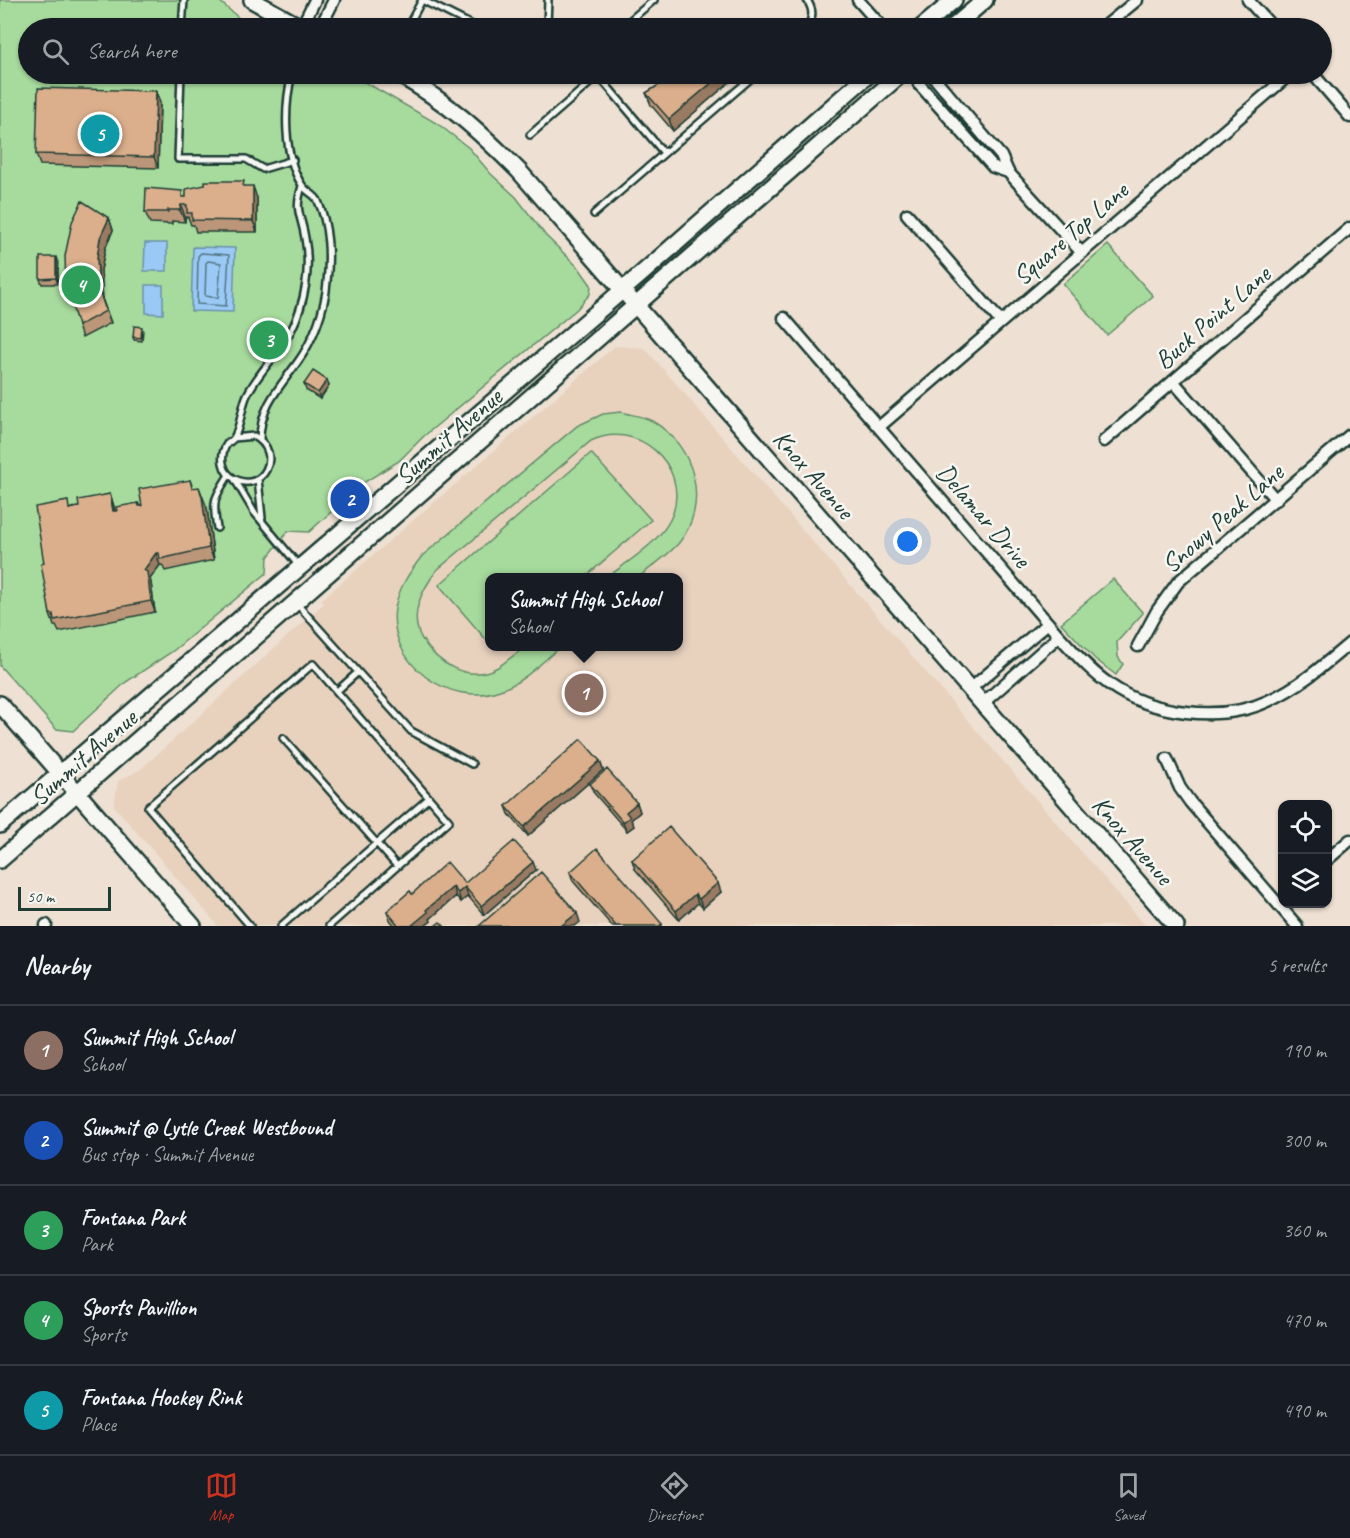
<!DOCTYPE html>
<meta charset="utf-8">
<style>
:root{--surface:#171b24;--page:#20242c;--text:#f1f3f6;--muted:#9ea1a6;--line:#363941;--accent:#c8321e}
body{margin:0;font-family:Caveat,sans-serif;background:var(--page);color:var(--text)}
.controls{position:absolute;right:18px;bottom:18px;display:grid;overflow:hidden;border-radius:12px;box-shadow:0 2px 4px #0004}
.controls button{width:54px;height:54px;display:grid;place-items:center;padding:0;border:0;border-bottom:2px solid var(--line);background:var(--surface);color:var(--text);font:30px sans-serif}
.scale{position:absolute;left:18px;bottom:15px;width:93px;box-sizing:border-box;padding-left:6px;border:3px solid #1f3d34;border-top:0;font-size:16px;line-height:21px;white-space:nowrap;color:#1f3d34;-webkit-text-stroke:4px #f6f6f2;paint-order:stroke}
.you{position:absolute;left:908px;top:542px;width:21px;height:21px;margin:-15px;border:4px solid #fff;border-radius:50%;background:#1a73e8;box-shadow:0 0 0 9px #1a73e833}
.badge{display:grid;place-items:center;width:39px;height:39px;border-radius:50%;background:var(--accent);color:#fff;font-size:20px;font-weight:700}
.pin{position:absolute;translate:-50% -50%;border:3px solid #fff;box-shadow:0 2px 6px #0006}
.popup{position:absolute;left:485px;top:573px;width:198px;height:78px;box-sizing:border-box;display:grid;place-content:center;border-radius:12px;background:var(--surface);filter:drop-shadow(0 2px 4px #0005);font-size:20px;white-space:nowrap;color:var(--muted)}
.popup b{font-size:22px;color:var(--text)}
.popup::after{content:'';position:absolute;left:50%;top:100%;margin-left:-12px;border:12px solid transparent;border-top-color:var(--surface)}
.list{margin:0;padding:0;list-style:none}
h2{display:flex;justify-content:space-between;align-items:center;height:78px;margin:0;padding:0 24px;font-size:26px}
h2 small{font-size:20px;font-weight:400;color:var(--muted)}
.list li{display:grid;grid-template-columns:39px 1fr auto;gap:18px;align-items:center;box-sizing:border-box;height:90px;padding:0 24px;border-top:2px solid var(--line)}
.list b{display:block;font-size:22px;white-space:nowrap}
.list p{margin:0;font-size:20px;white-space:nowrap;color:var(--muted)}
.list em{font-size:20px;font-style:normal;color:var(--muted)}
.icon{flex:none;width:33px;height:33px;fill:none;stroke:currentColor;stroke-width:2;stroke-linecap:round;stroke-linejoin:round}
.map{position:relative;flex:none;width:1350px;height:926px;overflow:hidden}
.search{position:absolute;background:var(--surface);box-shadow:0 2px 4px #0004;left:18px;right:18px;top:18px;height:66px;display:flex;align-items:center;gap:15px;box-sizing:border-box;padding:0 21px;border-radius:33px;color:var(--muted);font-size:22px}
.sheet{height:528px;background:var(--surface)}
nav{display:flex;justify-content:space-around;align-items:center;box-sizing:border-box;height:84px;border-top:2px solid var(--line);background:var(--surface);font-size:16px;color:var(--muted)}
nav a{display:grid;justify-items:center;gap:3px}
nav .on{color:var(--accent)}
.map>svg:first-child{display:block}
</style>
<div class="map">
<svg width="1350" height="926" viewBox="0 0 1350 926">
<rect width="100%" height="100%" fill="#eee1d3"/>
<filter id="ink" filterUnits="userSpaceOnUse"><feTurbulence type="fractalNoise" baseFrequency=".0167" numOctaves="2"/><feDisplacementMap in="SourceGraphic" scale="12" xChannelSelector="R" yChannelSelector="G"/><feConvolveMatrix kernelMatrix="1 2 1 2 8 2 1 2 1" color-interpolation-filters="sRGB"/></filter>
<g filter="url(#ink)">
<!-- built -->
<path fill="#e8d2be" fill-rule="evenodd" d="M615 346 645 348 1146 926H218L114 806 118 781 141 769 324 603 321 600ZM490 578H678V646H490Z"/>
<!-- green -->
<path fill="#a7db9d" stroke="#638c68" stroke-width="1.5" d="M0 0H218L240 19 257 28H28V74H351L438 124 469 148 491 174 516 197 546 236 579 268 591 285 590 294 577 309 424 436 399 461 363 483 309 532 288 531 268 557 267 573 173 651 126 682 73 731 56 729 0 666Z
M1108 245 1153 296 1107 335 1063 284Z
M621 412C631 415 643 416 652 421 695 445 711 505 678 544 667 556 651 567 639 577H608C629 560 664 540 673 513 689 464 636 419 591 441L437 570C422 590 408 615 422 639 437 663 467 683 496 668 506 663 518 650 527 647 535 643 551 646 560 647 542 662 523 683 500 690 450 708 387 664 395 608 399 587 409 573 422 556L577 426 603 414Z
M591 453 651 520 585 577 490 578 489 643 439 585Z
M1113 579 1143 613 1117 642 1118 657 1123 664 1116 675 1095 659 1061 623Z"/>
<!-- water -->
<path fill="#9bc9f6" stroke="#6991a8" stroke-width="1.5" d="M145 243H167V271H144Z
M193 247 235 248 233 312 191 311Z
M146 285H163V314L146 313Z"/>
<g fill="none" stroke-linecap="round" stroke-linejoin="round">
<!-- shore -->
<path stroke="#517582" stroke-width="1.5" d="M201 253 229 255 226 306 197 304 198 256Z
M208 261 221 263 218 298 205 296 206 263Z"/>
<defs>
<path id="lane" d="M422 0 478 28
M807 0C814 11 813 17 807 28
M182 28 184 0
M407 28 422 0
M543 28 547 25 548 0
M621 28 654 0
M181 74 178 159H246L263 169 293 160
M597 74 664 153
M530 135 599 75
M594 214 756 74
M234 438 254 436C285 453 262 494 235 479 222 473 219 456 227 444 229 442 232 441 234 438 241 426 241 408 247 395 259 371 279 354 291 331 305 303 311 269 305 238 301 213 294 212 302 186
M260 439C260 407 279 388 297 363 313 341 325 310 327 282 330 257 329 225 318 201 315 194 306 192 302 185 283 156 284 106 292 74
M258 479 262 518
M235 480 254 512 299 566
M217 528C212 501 214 498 229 475
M297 604 411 731 472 764
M337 691 357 673
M283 738 397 866
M250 926 148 807 313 664 449 821 329 926
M281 926 429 798"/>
<path id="street" d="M858 0 883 28
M1248 0 1273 28
M301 28 315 0
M320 28 334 0
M1103 28 1137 0
M916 74 919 84 993 167 1008 172
M931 74 1001 156 1008 172 1082 253
M1313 74 1350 117
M907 214 1001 322
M784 318 1059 636C1075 653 1090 671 1109 684 1150 714 1221 723 1268 701 1299 687 1324 665 1350 643
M1173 381 1276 500
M879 427 1290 74
M1104 441 1350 228
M1138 646 1157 611 1178 582 1350 435
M969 690 1048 623
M982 704 1059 636
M1167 759 1180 788 1190 802 1297 926
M1328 859 1350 840
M46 926V925"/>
<path id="secondary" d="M252 0 302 28
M921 28 954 0
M952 28 985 0
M398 74C449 103 478 130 519 171L1176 926
M0 704 193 926
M0 825 639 276 869 74
M0 860 901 74"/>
</defs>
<!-- lane casing -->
<use href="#lane" stroke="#1f3d34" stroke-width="10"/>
<!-- street casing -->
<use href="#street" stroke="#1f3d34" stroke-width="15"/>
<!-- secondary casing -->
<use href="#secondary" stroke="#1f3d34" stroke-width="20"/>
<!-- lane -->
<use href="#lane" stroke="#f6f6f2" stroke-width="5"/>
<!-- street -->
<use href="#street" stroke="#f6f6f2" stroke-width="10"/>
<!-- secondary -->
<use href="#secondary" stroke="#f6f6f2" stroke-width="15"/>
</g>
<!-- wall -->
<path fill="#bc9678" stroke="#1f3d34" stroke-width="1.5" d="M672 74H730L732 80 673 131 651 105 646 93 664 82Z
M156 91 160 103 158 168 40 165 36 154Z
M245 186 257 198V232H196L194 225H191L188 217H185V222L172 221V224L150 223 145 212 184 197Z
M109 218 113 230 105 249 101 270 103 302 111 323 82 338 78 326Z
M58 263V284H42L40 279Z
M143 330 142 341 134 340 133 337Z
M327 380 329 386 320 399 306 390 304 384Z
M190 480 193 488 207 508 214 560 165 571 162 565H160L150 579 151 583 155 612 59 632 56 626H54L50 614 44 563 71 508 79 507 110 494 115 511 138 503 140 506H142Z
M600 761 603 770 528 836 509 814 506 806Z
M590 784 637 803 640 812 631 820 634 826 627 831 594 793Z
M632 860 721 892 703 908 698 903 679 920 635 869Z
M536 870 484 915 468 896 461 902 456 896 430 919 431 921 425 926H395L390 920 387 911 412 894Z
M570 872 662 924V926H612L573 881Z"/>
<!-- shaded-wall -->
<path fill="#997a62" stroke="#1f3d34" stroke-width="1.5" d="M722 74H730L732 80 673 131 669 119Z
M156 91 160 103 158 168 154 157Z
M253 186 257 198V232L253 221Z
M181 205 185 217V222L180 210Z
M109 218 113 230 105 249 101 270 103 302 111 323 99 290 97 258 100 238Z
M56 257 58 263V284L56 278Z
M327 380 329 386 320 399 318 393Z
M199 487 207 508 214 560 209 548Z
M110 494 114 506 117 523 113 511Z
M156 553 160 565 150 579 151 583 155 612 151 601 144 570Z
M600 761 603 770 528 836 524 827Z
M637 803 640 812 631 820 634 826 627 831 623 822 626 812Z
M533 862 536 870 484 915 481 906Z
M718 883 721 892 703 908 699 899Z
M453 887 456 896 430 919 431 921 425 926H411L426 910Z
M465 887 468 896 461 902 458 893Z
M695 894 698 903 679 920 676 911Z
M577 913 580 922 575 926H561Z"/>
<!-- building -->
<path fill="#dbaf8c" stroke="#1f3d34" stroke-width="1.5" d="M672 74H722L669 119 646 93 664 82Z
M38 88 156 91 154 157 36 154Z
M205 181H244L243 186H253V221L192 220V213H187V205H181L180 210H168V212H145L146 188 182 191V197H186V189L205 185Z
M82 201 109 218 100 238 97 258 99 290 106 311 78 326 66 286 65 256 72 222Z
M40 257H56V278L40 279Z
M134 326 142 327 141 338 133 337Z
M313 371 327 380 318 393 304 384Z
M190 480 192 488 199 487 202 497 209 548 160 559 159 553H156L144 570 147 572 151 601 54 620 53 614H50L41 564 44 563 35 507 68 501 69 509 79 507 78 500 110 494 113 511H117L116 507 138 503 139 506H142L139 489Z
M581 739 600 761 524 827 506 806Z
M607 769 637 803 626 812 630 817 623 822 590 784Z
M669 827 718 883 699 899 695 894 676 911 632 860Z
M514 841 533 862 481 906 465 887 458 893 453 887 426 910 428 912 411 926H399L387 911 410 891 412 894 447 862 465 883Z
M597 848 662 924 659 926H616L570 872Z
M541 872 577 913 561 926H479Z
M440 922 444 926H435Z"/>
</g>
<g text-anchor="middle" stroke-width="5" stroke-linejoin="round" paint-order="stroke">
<!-- street labels -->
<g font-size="26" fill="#1f3d34" stroke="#f6f6f2">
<text transform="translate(1070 233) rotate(-41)" y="9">Square Top Lane</text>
<text transform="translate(1212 317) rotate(-41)" y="9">Buck Point Lane</text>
<text transform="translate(448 436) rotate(-41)" y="9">Summit Avenue</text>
<text transform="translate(814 474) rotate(49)" y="9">Knox Avenue</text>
<text transform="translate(984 515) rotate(49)" y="9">Delamar Drive</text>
<text transform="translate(1222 518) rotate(-41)" y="9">Snowy Peak Lane</text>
<text transform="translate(83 757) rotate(-41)" y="9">Summit Avenue</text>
<text transform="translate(1133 840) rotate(49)" y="9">Knox Avenue</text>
</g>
</g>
</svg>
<div class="controls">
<button><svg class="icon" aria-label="locate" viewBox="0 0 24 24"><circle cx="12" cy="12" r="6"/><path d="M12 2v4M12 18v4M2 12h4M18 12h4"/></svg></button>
<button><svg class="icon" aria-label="layers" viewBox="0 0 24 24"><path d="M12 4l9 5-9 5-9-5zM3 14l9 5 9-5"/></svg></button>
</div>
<div class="scale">50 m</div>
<div class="you"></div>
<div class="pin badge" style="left:584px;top:693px;background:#8d6e63">1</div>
<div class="popup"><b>Summit High School</b>School</div>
<div class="pin badge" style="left:350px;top:499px;background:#1a4fb4">2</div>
<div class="pin badge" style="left:269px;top:340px;background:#2e9e5b">3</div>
<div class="pin badge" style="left:81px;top:285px;background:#2e9e5b">4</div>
<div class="pin badge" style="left:100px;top:134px;background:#0f9aa8">5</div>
<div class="search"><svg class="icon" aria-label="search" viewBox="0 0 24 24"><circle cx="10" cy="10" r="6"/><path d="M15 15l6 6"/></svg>Search here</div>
</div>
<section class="sheet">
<h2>Nearby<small>5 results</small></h2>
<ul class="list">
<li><span class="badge" style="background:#8d6e63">1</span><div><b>Summit High School</b><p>School</p></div><em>190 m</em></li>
<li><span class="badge" style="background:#1a4fb4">2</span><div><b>Summit @ Lytle Creek Westbound</b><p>Bus stop · Summit Avenue</p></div><em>300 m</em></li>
<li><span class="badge" style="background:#2e9e5b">3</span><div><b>Fontana Park</b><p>Park</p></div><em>360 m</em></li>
<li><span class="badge" style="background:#2e9e5b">4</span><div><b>Sports Pavillion</b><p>Sports</p></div><em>470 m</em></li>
<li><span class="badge" style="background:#0f9aa8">5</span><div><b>Fontana Hockey Rink</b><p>Place</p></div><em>490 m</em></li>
</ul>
</section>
<nav>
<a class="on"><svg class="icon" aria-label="map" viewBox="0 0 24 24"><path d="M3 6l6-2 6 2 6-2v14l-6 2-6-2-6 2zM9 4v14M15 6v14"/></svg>Map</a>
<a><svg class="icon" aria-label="directions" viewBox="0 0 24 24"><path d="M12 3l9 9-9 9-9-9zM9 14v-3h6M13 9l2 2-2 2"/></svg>Directions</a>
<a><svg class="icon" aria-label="saved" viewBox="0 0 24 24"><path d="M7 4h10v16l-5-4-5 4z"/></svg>Saved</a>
</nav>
